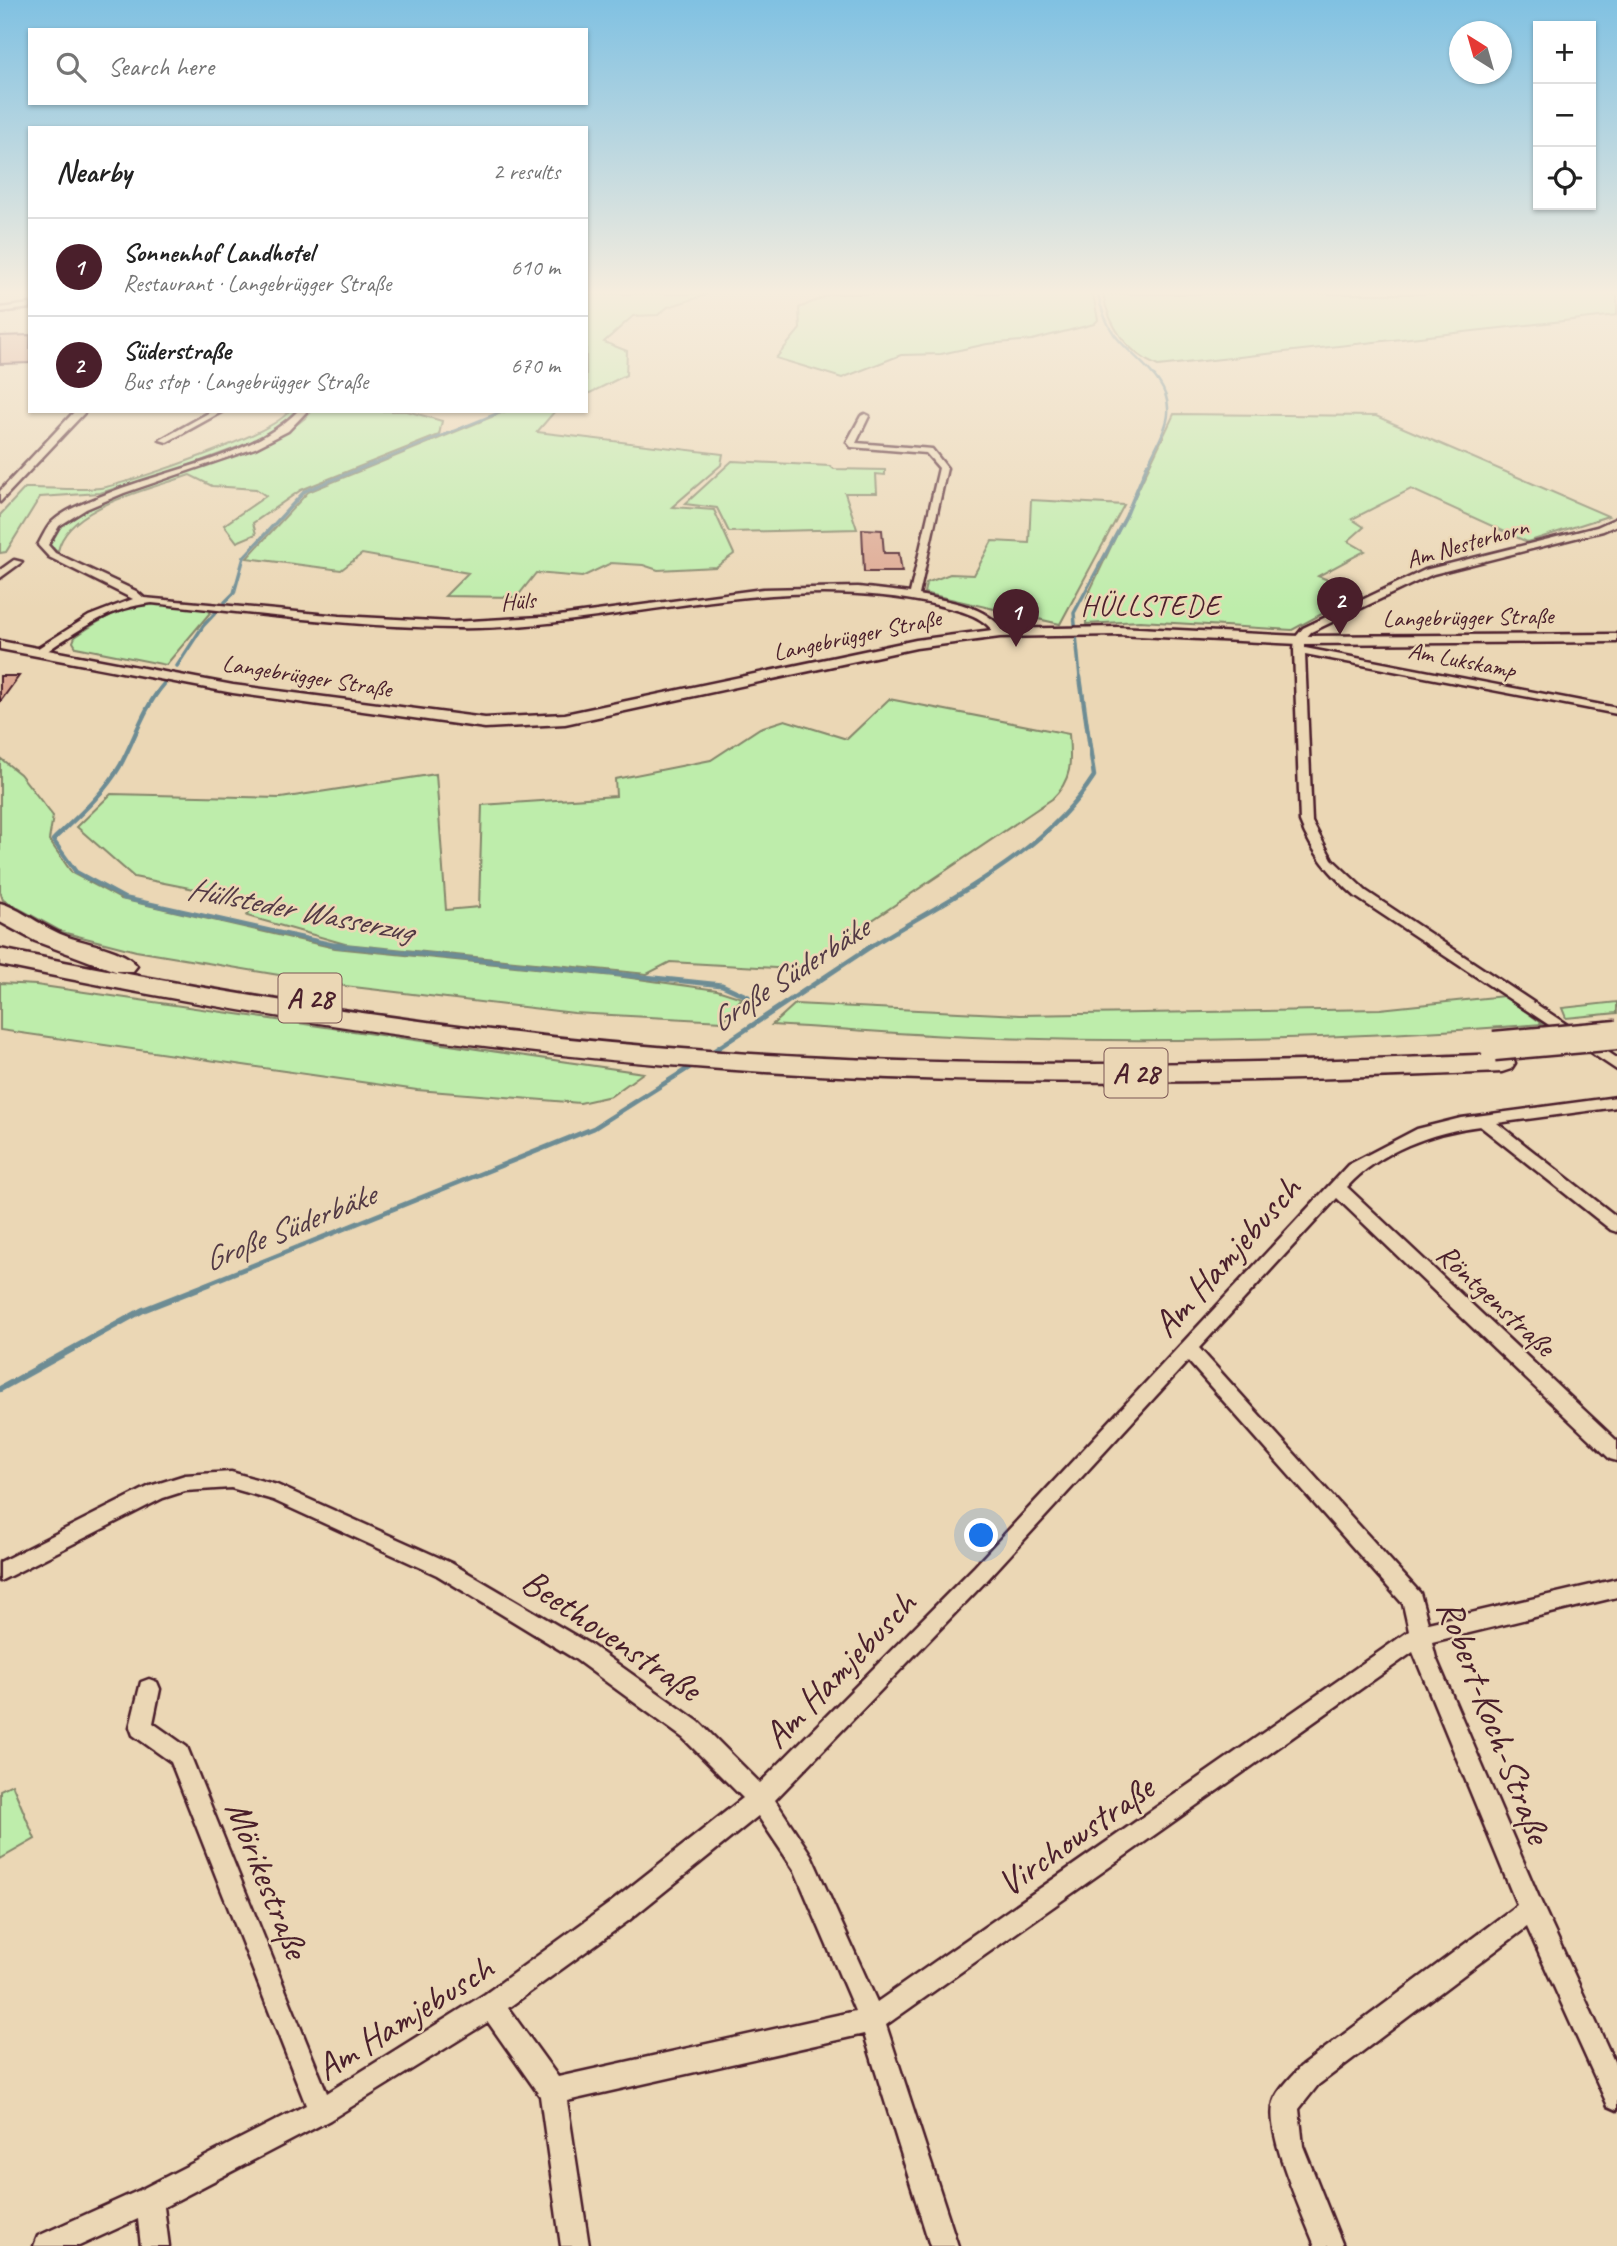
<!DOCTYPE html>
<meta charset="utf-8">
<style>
:root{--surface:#fff;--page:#f6f6f6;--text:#222;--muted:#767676;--line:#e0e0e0;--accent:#4a1f2b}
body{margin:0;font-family:Caveat,sans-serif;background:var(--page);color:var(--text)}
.controls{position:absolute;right:21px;top:21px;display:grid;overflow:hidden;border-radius:0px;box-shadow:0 2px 5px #0004}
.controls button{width:63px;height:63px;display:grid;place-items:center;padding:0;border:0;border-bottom:2px solid var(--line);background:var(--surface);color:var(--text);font:35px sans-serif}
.compass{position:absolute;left:1449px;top:21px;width:63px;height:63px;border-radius:50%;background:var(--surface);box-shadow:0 2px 5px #0004;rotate:323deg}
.you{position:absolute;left:982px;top:1536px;width:24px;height:24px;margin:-18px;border:5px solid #fff;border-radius:50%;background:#1a73e8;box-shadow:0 0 0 10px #1a73e833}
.badge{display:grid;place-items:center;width:46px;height:46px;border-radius:50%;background:var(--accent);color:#fff;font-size:23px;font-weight:700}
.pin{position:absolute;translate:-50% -58px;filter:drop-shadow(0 2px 4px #0008)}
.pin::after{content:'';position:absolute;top:37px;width:24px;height:21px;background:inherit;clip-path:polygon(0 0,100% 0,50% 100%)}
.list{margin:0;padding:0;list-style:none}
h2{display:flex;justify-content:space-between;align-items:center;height:91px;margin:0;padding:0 28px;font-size:30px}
h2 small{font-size:23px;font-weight:400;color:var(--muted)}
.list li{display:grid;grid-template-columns:46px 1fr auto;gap:21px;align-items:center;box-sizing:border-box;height:98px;padding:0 28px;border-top:2px solid var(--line)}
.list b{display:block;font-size:26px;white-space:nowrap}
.list p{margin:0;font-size:23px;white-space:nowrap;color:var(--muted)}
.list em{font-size:23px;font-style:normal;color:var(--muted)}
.icon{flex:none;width:38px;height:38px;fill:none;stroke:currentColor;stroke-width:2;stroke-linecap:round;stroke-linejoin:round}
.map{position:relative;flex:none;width:1617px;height:2246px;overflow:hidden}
.search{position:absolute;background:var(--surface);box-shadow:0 2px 5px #0004;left:28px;top:28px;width:560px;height:77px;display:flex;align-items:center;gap:18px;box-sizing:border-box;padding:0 24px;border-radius:0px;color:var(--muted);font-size:26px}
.panel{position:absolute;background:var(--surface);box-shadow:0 2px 5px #0004;left:28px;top:126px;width:560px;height:287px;border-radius:0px}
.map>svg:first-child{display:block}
</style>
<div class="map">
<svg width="1617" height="2246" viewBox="0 0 1617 2246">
<rect width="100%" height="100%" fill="#ebd7b5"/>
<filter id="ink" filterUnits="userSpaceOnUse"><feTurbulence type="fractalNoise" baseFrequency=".0143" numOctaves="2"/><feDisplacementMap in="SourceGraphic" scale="14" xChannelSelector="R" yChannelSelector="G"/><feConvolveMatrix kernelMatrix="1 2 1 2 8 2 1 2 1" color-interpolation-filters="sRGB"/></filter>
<g filter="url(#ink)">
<!-- green -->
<path fill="#beedab" stroke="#84866b" stroke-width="2" d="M586 294H709L668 307 658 315 633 316 604 342 627 351 626 375 586 395Z
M831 294H1093L1098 320 1094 324 1032 340 987 344 941 354 901 355 842 378 776 358 800 329 799 308Z
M1103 294H1617V315L1158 366C1127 353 1109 326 1103 294Z
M289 411H299L296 417 257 440 185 467 100 493 40 497 6 552 0 553V515L25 488C51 487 81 492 106 487 137 480 274 434 289 411Z
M312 411H407L442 421 439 435 301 490 253 523 256 534 237 542 224 525 266 496 256 489 212 486 190 475C149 490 67 506 58 551L50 546C53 491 273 461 312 411Z
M506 411H555L537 432 723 454 721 465 672 507 714 510 734 554 716 567 658 570 643 565 611 563 582 577 536 573 517 597 445 596 468 573 362 554 341 570 247 558 308 492Z
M1174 414 1376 416 1608 516 1527 542 1411 489 1352 519 1364 527 1348 541 1365 551 1318 576 1361 593 1292 630 1140 621 1086 624 1087 597Z
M732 461 830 466 834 469 885 470V475L876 474 877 493H845L857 529 729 532 717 508 685 504Z
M1031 500 1124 505 1060 624 924 593 926 583 950 574 974 575 992 541 1029 543Z
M156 603 214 608 166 665 76 647 73 642 75 637C100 619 125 605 156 603Z
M889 699 1069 734C1071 761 1073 779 1052 799L804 966 792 969 670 962 647 974 345 944 247 916 255 901 134 877 77 827 111 794 281 798 436 774 446 910 479 907 482 805 616 796 615 779 711 760 760 728 785 720 847 739Z
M0 758 20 774 53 816 49 840 72 873 121 899 335 948 624 977 717 990 742 998 723 1021 574 1013 345 986 136 951 62 932 3 900 0 891Z
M0 983 36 985 643 1073 611 1096 580 1103 417 1090 0 1030Z
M1504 996 1543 1024C1362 1038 1180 1044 999 1038 923 1036 847 1029 772 1025L795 1004 1020 1015 1380 1009Z
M1617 1002V1013L1566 1018 1562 1008Z
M12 1784 35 1839 0 1859V1790Z"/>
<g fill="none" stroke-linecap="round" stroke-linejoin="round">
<!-- stream-far4 -->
<path stroke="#6d8c94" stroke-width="2.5" d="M1098 294C1101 310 1105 321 1114 334 1132 359 1171 378 1168 414 1167 430 1154 449 1148 465
M370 465 503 411"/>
<!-- stream-far3 -->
<path stroke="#6d8c94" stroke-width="3.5" d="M225 602 234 593 244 557 305 491 374 463
M177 666 203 626 219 609
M1080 678 1074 613 1126 516 1148 463"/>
<!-- stream-far2 -->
<path stroke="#6d8c94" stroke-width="4.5" d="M164 684C143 708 135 739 120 766 103 795 77 817 53 840L76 872 124 898 343 947
M870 947C948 898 1043 856 1094 776L1080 677"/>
<!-- stream-far1 -->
<path stroke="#6d8c94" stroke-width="5" d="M335 945 722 985 753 999
M709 1054 873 945
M204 1285 594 1128 695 1064"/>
<!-- stream -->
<path stroke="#6d8c94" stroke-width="6" d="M0 1389 143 1310 209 1284"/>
</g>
<!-- building -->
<path fill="#dda892" stroke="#4a1f2b" stroke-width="2" d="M30 335V363L0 364V336Z
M862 529 882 530 884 553H899L902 572H864Z
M0 676H19L0 702Z"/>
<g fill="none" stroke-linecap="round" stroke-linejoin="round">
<defs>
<path id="street" d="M30 304V308L0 312V308Z
M212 411H223L167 442 160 440Z
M298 411H307L288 431 255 448 124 493 86 509 59 526 48 545 55 553 136 591 144 598 340 616 453 622 559 616 763 589 858 587 910 593 939 468 926 453 851 447 847 442 861 416 865 414 869 416 856 443 932 449 947 468 919 595C950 602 987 605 1005 633L996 635C982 614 960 611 937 605 816 577 695 605 574 620 534 625 493 629 453 628 352 627 252 613 152 603 110 607 77 631 43 654H35V650L89 616 133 599 49 557 38 545C42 538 46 528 52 522 66 509 87 502 104 495 165 469 250 459 298 411Z
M1617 518V525L1603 531 1433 574 1311 632 1305 639V648L1617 708V714L1305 654 1312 822 1332 859 1366 891 1617 1058V1070L1356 897C1331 875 1312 853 1300 822L1294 650 1295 638 1303 628 1425 570 1597 527Z
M14 560 22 562 0 578V570Z
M1617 1097V1107L1497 1123 1617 1217V1232L1611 1230 1480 1126C1432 1132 1380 1151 1347 1187L1617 1441V1461L1610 1459 1337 1198 1199 1348 1420 1593 1428 1623 1617 1579V1597L1432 1642 1436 1658 1540 1900 1617 2068V2110L1608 2106 1527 1927 1318 2085 1299 2109 1303 2146 1343 2246H1315C1303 2214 1264 2133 1274 2102 1278 2089 1292 2077 1300 2067L1517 1905 1413 1652 886 2025 958 2246H930L864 2034 567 2101 589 2246H561L540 2096 488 2022 330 2120 164 2207 169 2246H141L138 2219 79 2246H34L38 2236 140 2190 306 2105 171 1762 133 1735 130 1727 141 1682 149 1679 157 1682 160 1689 153 1723 187 1747 327 2093 485 1994 610 1903 743 1798 683 1738 575 1659 437 1575 273 1500 231 1488 185 1491 163 1498 0 1581V1562L150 1486 185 1475 231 1472 277 1485 451 1563 591 1645 699 1722 760 1783 975 1566 1348 1165 1417 1129 1461 1118ZM1188 1361 1403 1604 1409 1631 877 2002 811 1855 775 1800 989 1578ZM758 1816 795 1871 855 2011 558 2077 508 2008 628 1921Z"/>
<path id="secondary" d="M75 411H86L0 502V491Z
M1118 627 1299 636 1617 634V642L1299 644 1118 635 1000 637 916 648 565 724 485 728 233 693 0 649V641L233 685 485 718 565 714 916 640 1000 629Z"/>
<path id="highway" d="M0 903C18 907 45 929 68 937 87 944 125 949 137 966L133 971H115L35 941 0 922Z
M0 949C238 998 478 1035 721 1052 981 1070 1242 1065 1502 1054L1511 1057 1515 1063 1511 1069 1502 1072C1242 1083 981 1088 721 1069 478 1052 238 1014 0 965Z"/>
</defs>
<!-- street casing -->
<use href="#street" stroke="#4a1f2b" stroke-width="5"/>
<!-- secondary casing -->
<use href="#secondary" stroke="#4a1f2b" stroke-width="5"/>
<!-- highway casing -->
<use href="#highway" stroke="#4a1f2b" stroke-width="5"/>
<!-- street -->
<use href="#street" fill="#ebd7b5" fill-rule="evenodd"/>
<!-- secondary -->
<use href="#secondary" fill="#ebd7b5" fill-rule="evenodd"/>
<!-- highway -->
<use href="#highway" fill="#ebd7b5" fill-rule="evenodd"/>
<defs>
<path id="highway-bridge" d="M1494 1046 1617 1035"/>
</defs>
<!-- highway-bridge casing -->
<use href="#highway-bridge" stroke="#4a1f2b" stroke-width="33" stroke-linecap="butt"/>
<!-- highway-bridge -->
<use href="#highway-bridge" stroke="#ebd7b5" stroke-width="28"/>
</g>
</g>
<!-- sky -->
<linearGradient id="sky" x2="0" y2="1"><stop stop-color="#80c1e2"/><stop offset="0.48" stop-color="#f6edde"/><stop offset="1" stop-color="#f6edde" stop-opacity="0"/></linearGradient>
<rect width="1617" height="609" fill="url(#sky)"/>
<g text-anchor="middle" stroke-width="5" stroke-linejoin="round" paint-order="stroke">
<!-- far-street labels -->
<g font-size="24" fill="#4a1f2b" stroke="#ebd7b5">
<text transform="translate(1467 543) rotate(-16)" y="8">Am Nesterhorn</text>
<text transform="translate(518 601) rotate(-4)" y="8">Hüls</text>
<text transform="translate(1468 617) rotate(-1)" y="8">Langebrügger Straße</text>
<text transform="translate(857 635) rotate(-12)" y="8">Langebrügger Straße</text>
<text transform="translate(1462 660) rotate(11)" y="8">Am Lukskamp</text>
<text transform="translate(307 676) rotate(9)" y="8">Langebrügger Straße</text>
</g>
<!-- far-quarter labels -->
<g font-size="28" letter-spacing="2" fill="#4a1f2b" stroke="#ebd7b5">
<text x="1151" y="615">HÜLLSTEDE</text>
</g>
<!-- shield labels -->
<g fill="#ebd7b5" stroke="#7a5654" stroke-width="2">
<rect x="278.5" y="973.5" width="63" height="49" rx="5"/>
<rect x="1104.5" y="1048.5" width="63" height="49" rx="5"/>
</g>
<g font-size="28" font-weight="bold" fill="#4a1f2b">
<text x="310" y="1008">A 28</text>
<text x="1136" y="1083">A 28</text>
</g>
<!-- street labels -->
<g font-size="30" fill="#4a1f2b" stroke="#ebd7b5">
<text transform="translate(1496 1300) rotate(43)" y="10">Röntgenstraße</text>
</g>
<!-- water labels -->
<g font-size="32" font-style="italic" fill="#533a45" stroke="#ebd7b5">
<text transform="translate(300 909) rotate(11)" y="11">Hüllsteder Wasserzug</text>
<text transform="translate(789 974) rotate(-33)" y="11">Große Süderbäke</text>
<text transform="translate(289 1227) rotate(-22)" y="11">Große Süderbäke</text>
</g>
<!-- near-street labels -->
<g font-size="37" fill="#4a1f2b" stroke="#ebd7b5">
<text transform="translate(1226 1256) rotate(-48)" y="13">Am Hamjebusch</text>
<text transform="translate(612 1634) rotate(34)" y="13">Beethovenstraße</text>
<text transform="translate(839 1669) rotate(-46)" y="13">Am Hamjebusch</text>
<text transform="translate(1495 1721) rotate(69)" y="13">Robert-Koch-Straße</text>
<text transform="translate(1075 1835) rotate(-35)" y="13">Virchowstraße</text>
<text transform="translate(268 1879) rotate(68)" y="13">Mörikestraße</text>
<text transform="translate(404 2017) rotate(-32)" y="13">Am Hamjebusch</text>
</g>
</g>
</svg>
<div class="controls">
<button>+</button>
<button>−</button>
<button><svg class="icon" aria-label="locate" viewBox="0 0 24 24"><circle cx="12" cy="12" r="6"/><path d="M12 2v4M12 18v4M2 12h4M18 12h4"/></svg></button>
</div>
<svg class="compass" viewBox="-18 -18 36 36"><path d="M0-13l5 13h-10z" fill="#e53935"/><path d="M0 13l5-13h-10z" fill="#767676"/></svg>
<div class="you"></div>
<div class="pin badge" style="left:1016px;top:647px">1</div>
<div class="pin badge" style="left:1340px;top:635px">2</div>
<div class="search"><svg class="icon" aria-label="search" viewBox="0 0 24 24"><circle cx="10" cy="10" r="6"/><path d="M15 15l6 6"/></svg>Search here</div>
<section class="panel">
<h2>Nearby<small>2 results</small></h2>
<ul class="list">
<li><span class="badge">1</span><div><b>Sonnenhof Landhotel</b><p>Restaurant · Langebrügger Straße</p></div><em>610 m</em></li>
<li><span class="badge">2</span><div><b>Süderstraße</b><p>Bus stop · Langebrügger Straße</p></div><em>670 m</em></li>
</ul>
</section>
</div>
